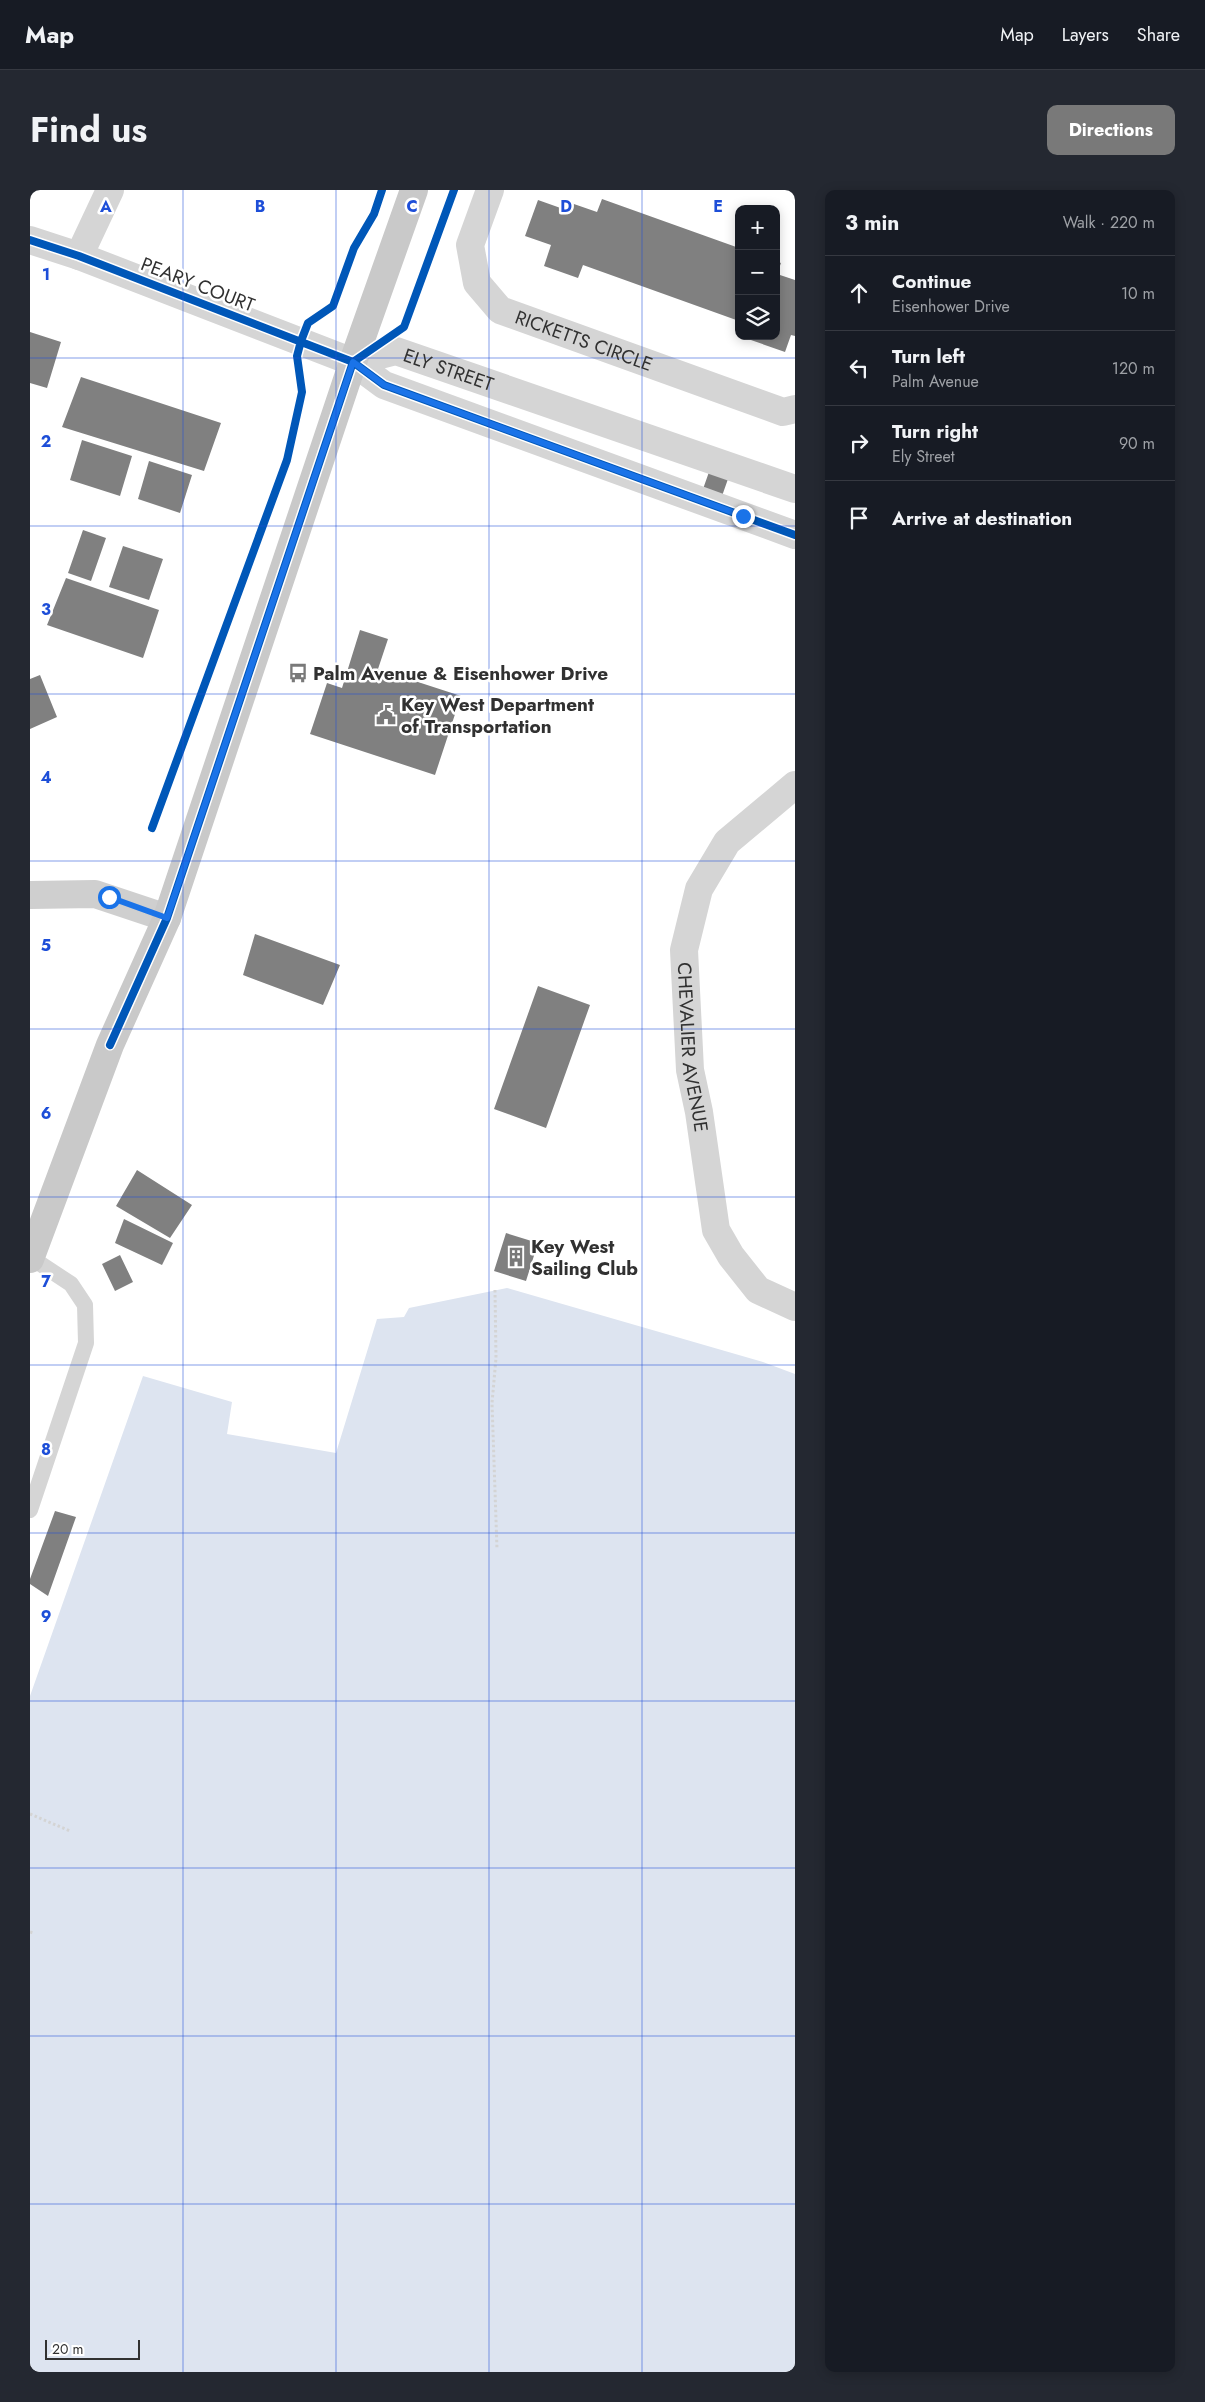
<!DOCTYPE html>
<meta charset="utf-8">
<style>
:root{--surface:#171b24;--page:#242831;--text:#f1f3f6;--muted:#9ea1a6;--line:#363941;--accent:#797979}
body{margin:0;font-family:Jost,sans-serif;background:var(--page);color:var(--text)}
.controls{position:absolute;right:15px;top:15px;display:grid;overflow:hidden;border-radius:10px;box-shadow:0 2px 12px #0003}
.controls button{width:45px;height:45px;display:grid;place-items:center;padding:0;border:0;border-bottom:1px solid var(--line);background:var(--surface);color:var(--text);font:25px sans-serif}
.scale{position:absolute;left:15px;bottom:12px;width:95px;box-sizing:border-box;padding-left:5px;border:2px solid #313131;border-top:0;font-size:14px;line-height:18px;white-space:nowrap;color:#313131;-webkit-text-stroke:4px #fff;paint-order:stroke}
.stop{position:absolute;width:15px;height:15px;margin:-11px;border:4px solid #1a73e8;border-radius:50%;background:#fff}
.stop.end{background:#1a73e8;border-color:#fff;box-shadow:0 1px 5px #0008}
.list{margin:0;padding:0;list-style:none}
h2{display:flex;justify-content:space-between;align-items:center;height:65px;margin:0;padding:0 20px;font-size:21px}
h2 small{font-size:16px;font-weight:400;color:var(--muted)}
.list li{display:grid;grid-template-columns:32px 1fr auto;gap:15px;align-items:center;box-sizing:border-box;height:75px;padding:0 20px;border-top:1px solid var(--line)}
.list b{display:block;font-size:19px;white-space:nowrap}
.list p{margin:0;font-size:16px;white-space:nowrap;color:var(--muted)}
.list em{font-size:16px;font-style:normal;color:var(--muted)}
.icon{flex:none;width:28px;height:28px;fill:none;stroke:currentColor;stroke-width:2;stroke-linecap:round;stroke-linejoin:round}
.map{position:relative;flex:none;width:765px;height:2182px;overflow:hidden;border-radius:10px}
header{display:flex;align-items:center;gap:30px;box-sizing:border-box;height:70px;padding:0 25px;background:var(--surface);border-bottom:1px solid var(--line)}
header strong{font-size:24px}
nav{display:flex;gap:28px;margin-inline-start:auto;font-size:18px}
.intro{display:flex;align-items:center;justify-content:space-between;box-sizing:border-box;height:120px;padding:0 30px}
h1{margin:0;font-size:35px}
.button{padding:12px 22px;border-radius:10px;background:var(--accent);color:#fff;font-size:18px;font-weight:700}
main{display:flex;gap:30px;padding:0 30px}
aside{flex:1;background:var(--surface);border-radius:10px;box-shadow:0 2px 12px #0003}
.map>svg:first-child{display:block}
</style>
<header>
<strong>Map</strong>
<nav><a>Map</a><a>Layers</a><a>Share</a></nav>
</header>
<div class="intro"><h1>Find us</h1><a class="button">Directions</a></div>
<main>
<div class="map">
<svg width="765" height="2182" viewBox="0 0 765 2182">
<rect width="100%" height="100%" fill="#fff"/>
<!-- water -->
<path fill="#dde4f0" d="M477 1098 733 1172 765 1184V2182H0V1506L113 1186 202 1212 197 1244 306 1263 347 1129 374 1127 379 1118Z"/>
<!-- building -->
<path fill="#808080" d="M572 9 709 58V131L553 75 548 88 514 76 521 55 495 46 508 10 539 21 541 13 567 22Z
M746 71 751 73 747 84 765 90V146L761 145 755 162 718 149 719 146H746Z
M0 142 31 152 17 198 0 193Z
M51 187 191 233 174 281 32 237Z
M52 250 102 266 90 306 40 290Z
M119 271 162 285 150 323 108 309Z
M679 282 698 289 692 306 673 299Z
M53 340 76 348 61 391 38 383Z
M93 356 133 369 119 410 79 397Z
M36 388 129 420 113 468 17 435Z
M330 440 358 449 348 479 431 506 405 585 280 544 297 493 312 498Z
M10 485 27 527 0 539V489Z
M225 744 310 775 293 815 213 785Z
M508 796 560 815 516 938 464 919Z
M107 980 162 1015 140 1048 86 1016Z
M94 1029 143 1053 132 1075 85 1053Z
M476 1043 508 1053 496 1091 464 1081Z
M90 1065 103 1092 85 1101 72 1074Z
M25 1321 46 1327 18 1406 0 1394V1389Z"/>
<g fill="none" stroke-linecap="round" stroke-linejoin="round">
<!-- path -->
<path stroke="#d4d4d4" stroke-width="3" stroke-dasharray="2.5 2.5" stroke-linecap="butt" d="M465 1100 466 1168 462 1213 467 1359
M0 1624 40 1641
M0 1742 3 1743"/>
<!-- lane -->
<path stroke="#d5d5d5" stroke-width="16" d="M0 1067 41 1094 55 1115 56 1153 0 1320"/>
<!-- street -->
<g stroke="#d5d5d5" stroke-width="28">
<path id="s1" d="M460 0 440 55 447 93 470 120 753 222 765 219"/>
<path d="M0 50 49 66 323 172 354 195 765 345"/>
<path d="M49 66 80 0"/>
<path id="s2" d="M323 172 366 161 765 299"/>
<path id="s3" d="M765 595 697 652 669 699 654 760 660 880 669 922 686 1040 701 1066 728 1100 765 1117"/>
</g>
<!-- secondary -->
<path stroke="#cfcfcf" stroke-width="28" d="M0 705 65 704 137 728"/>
<!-- primary -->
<path stroke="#c9c9c9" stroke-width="28" d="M0 1069 80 855 137 728 323 172 384 0"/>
<defs>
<path id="cycleway" d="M0 50 49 66 323 172 354 195 765 345
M323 172 374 137 424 0
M122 638 257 270 272 202 267 166 271 151 278 133 303 116 324 58 344 24 352 0
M80 855 137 728 323 172"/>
</defs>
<!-- cycleway casing -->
<use href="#cycleway" stroke="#fff" stroke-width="11"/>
<!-- cycleway -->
<use href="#cycleway" stroke="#0057b8" stroke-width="8"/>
</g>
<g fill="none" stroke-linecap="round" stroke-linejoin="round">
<!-- route -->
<path stroke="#1a73e8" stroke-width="6" d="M79 707 137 728 323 172 354 195 713 326"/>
</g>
<!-- grid -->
<path fill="none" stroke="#1d4ed8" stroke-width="1" stroke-opacity="0.55" d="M153 0V2182M306 0V2182M459 0V2182M612 0V2182M0 168H765M0 336H765M0 504H765M0 671H765M0 839H765M0 1007H765M0 1175H765M0 1343H765M0 1511H765M0 1678H765M0 1846H765M0 2014H765"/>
<!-- icons -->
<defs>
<symbol id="bus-bare" viewBox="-9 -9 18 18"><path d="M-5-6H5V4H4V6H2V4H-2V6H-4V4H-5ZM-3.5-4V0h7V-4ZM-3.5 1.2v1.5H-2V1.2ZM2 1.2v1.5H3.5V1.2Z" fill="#797979" stroke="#fff" stroke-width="2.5" paint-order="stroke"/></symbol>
<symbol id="civic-bare" viewBox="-9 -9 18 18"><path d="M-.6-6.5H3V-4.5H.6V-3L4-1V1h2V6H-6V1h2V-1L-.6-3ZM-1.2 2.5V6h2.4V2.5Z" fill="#797979" stroke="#fff" stroke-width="2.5" paint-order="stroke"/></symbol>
<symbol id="building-bare" viewBox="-9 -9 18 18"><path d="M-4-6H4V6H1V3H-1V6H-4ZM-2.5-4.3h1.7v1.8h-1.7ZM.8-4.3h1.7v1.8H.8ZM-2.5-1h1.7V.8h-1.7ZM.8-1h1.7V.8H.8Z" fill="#797979" stroke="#fff" stroke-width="2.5" paint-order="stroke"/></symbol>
</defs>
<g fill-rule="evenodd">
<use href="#bus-bare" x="254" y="469" width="28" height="28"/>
<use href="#civic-bare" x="342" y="511" width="28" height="28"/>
<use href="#building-bare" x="472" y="1053" width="28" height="28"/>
</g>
<g text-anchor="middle" stroke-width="5" stroke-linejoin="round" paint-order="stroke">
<!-- street labels -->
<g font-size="19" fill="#313131" stroke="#fff">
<text transform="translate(168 94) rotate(21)" y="7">PEARY COURT</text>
<text dy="7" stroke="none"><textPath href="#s1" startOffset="222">RICKETTS CIRCLE</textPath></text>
<text dy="7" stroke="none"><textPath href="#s2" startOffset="100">ELY STREET</textPath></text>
<text dy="7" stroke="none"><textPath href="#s3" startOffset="304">CHEVALIER AVENUE</textPath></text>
</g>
<!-- poi labels -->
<g font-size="19" font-weight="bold" fill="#313131" stroke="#fff" text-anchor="start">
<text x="283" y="490">Palm Avenue &amp; Eisenhower Drive</text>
<text x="371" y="521">Key West Department<tspan x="371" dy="22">of Transportation</tspan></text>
<text x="501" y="1063">Key West<tspan x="501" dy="22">Sailing Club</tspan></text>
</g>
</g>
<g font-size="16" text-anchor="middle" font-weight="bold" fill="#1d4ed8" stroke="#fff" stroke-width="5" stroke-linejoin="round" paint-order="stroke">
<text x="76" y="22">A</text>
<text x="230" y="22">B</text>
<text x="382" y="22">C</text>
<text x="536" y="22">D</text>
<text x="688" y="22">E</text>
<text x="16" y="90">1</text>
<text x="16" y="257">2</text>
<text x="16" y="425">3</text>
<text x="16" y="593">4</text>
<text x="16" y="761">5</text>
<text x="16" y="929">6</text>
<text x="16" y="1097">7</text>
<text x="16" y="1265">8</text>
<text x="16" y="1432">9</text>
</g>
</svg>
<div class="controls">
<button>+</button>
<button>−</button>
<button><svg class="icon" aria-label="layers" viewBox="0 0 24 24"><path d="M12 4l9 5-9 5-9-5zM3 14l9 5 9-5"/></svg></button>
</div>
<div class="scale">20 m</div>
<div class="stop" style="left:79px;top:707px"></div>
<div class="stop end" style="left:713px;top:326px"></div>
</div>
<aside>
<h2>3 min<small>Walk · 220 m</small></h2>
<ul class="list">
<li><svg class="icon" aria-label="ahead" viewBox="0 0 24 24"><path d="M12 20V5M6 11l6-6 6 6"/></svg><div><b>Continue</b><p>Eisenhower Drive</p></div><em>10 m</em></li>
<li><svg class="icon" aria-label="left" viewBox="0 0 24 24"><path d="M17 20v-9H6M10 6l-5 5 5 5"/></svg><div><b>Turn left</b><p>Palm Avenue</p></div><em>120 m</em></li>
<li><svg class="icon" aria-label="right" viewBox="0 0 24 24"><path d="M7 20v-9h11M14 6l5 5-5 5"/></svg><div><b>Turn right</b><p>Ely Street</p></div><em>90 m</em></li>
<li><svg class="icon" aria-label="arrive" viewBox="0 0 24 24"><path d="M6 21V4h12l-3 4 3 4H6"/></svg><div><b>Arrive at destination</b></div></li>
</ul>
</aside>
</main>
